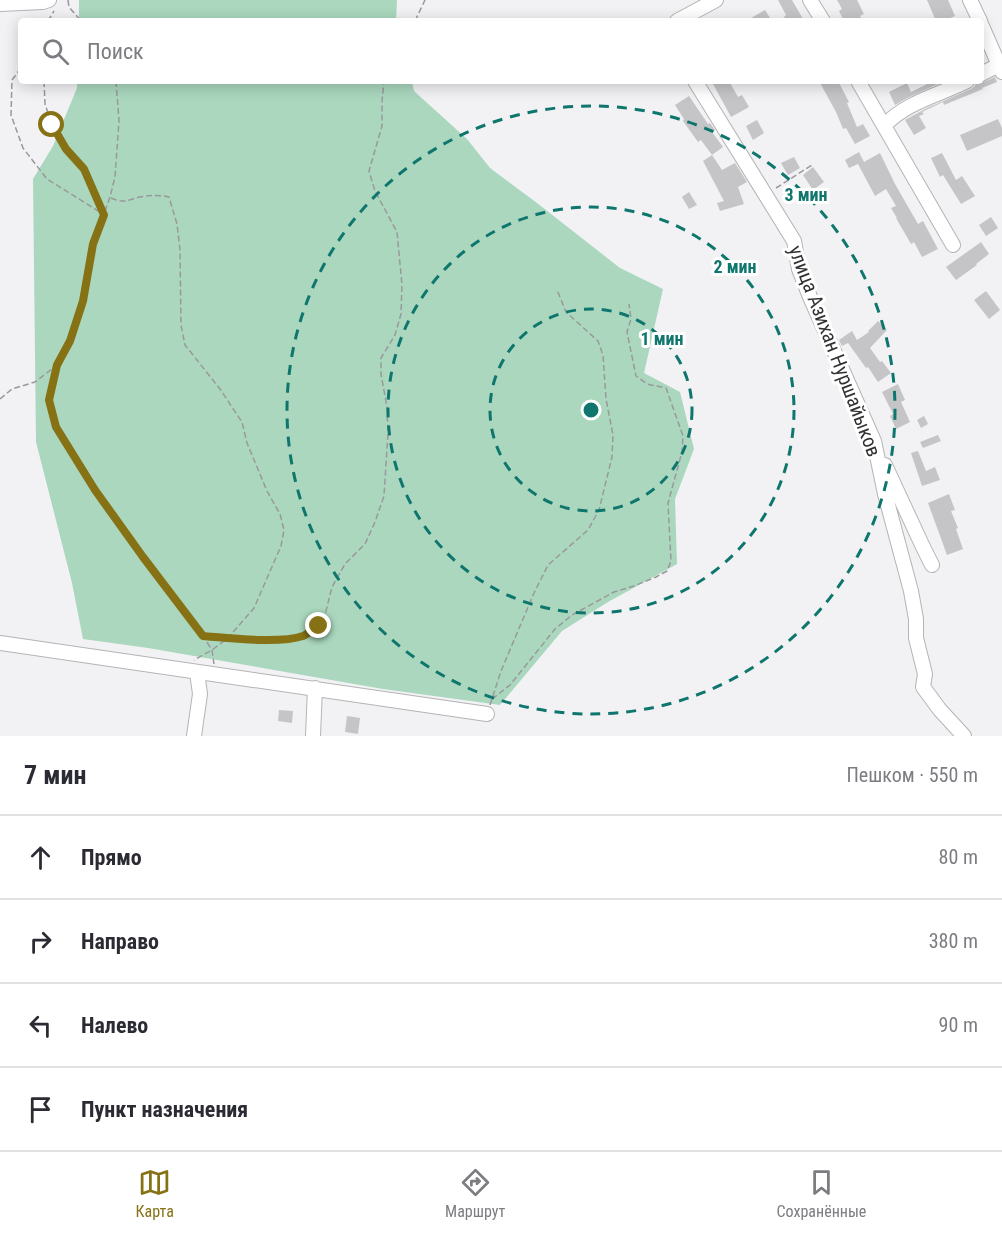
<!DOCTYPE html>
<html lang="ru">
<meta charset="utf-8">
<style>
:root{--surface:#fff;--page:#f7f7f7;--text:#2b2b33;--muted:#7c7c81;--line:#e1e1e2;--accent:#867214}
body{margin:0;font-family:"Roboto Condensed",sans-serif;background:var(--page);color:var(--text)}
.stop{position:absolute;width:18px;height:18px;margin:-14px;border:4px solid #867214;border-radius:50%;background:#fff}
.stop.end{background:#867214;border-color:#fff;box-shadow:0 2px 6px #0008}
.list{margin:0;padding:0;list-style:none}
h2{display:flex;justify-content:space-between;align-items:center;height:78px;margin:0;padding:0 24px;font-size:26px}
h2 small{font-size:20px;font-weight:400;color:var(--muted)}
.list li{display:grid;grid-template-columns:39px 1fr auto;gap:18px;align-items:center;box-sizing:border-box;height:84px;padding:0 24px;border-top:2px solid var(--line)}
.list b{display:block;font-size:22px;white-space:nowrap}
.list em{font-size:20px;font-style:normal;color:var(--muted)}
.icon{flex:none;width:33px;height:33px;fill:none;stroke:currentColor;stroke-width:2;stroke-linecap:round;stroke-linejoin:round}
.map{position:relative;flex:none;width:1002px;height:736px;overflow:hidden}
.search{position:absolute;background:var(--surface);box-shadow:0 3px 15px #0003;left:18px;right:18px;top:18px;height:66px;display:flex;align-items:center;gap:15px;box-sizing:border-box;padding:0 21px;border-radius:6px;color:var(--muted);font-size:22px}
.sheet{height:414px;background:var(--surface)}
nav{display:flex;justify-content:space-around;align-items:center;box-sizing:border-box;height:84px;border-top:2px solid var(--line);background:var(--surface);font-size:16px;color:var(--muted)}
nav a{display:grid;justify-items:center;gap:3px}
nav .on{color:var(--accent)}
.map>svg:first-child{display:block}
</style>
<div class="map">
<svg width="1002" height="736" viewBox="0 0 1002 736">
<rect width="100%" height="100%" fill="#f2f2f5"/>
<!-- green -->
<path fill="#aad7be" d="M79 0H397L396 21H79Z
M77 81H412L414 91 467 139 490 168 537 203 620 268 663 289 644 373 680 392 694 449 675 499 677 564 608 602 562 631 500 705 383 689 148 648 83 639 72 583 36 442 33 179 53 146 77 88Z"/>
<!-- building -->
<path fill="#c5c5c8" d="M778 0H792L803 19 799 21H786L784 17 786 15Z
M837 0H857L864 14 860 16 863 21H844L839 11 842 9Z
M927 0H948L955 16 943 21H936Z
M765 10 770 18 764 21H746Z
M995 77 997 82 982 88 983 89 944 105 943 102 922 112 924 114 919 116 926 128 914 135 905 120 927 108 971 89 975 86 976 82H984Z
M719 81H729L738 97 742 95 749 107 731 117 713 84Z
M819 81H838L849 102 847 103 857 127 863 124 870 136 855 144 846 128 843 129 836 112Z
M933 81H939L940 83 909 97 895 105 889 92 907 83 911 92Z
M689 96 708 124 710 123 715 130 712 132 723 147 712 155 722 170 735 163 747 182 738 187 744 204 720 211 717 203 724 201 703 161 712 155 701 140 698 142 683 121 684 119 675 105Z
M998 119 1002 128V136L967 151 960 135Z
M757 120 764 133 753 140 746 126Z
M859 152 864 162 880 153 895 184 918 224 923 221 938 249 922 257 914 242 911 244 896 218H897L891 208 896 206 886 189 875 196 858 164 849 168 845 160Z
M942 153 956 180 962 176 975 196 961 204 943 175 940 177 931 158Z
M794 157 800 168 788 175 781 163Z
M813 167 824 182 813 190 803 175Z
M689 192 697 205 689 209 682 197Z
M991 217 998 228 986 236 979 225Z
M981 242 989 254 976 264 977 265 956 280 946 267Z
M986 291 1000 310 989 319 974 300Z
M878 321 887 330 870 348 880 362 882 361 891 373 878 382 868 367 866 368 848 343 842 346 839 340 852 331 857 340 869 332 868 331Z
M898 384 905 400 901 402 910 422 896 429 890 416 893 414 882 392Z
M924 416 928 424 921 428 917 420Z
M938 435 941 441 923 448 920 442Z
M918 451 926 471 935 467 940 480 922 486 911 453Z
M949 494 955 510 951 511 958 528 956 529 963 549 947 555 928 503Z
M279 710 293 711 292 723 278 721Z
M347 716 360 718 358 734 345 732Z"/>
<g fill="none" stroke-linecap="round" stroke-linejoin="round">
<defs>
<path id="minor" d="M810 0 823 21
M970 0 980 21
M0 4 43 2 49 0
M677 21 716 0
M981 24 1002 72
M981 74 999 65
M695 81 794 241 799 269 810 297 874 441 885 494 911 591 916 619V638L925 674 923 687 940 710 964 736
M858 81 953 245
M884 126C906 102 939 95 967 81
M885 465 923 547 932 565
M0 643 487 714
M194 736 200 694 197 672
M313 736 315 688"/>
</defs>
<!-- minor casing -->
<use href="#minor" stroke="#b4b4b7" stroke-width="16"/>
<!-- path -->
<path stroke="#99999c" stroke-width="1.5" stroke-dasharray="6 3" stroke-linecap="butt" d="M68 0 69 7 81 21
M48 21 54 11
M415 21 425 0
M21 68 12 80 11 115 23 148 47 179 103 214
M44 81 45 104 52 125 66 149 84 169 103 214
M116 81 119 121 115 177 110 197 93 244 83 301 70 341 57 365 49 400 56 427 95 490 143 557 203 636 212 650 214 664
M776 188 812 165
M111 198C126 204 126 200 140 197 150 195 160 195 169 197L177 224 180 250 181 325 185 345 220 389 242 422 247 443 267 491 280 514 284 530 281 546 254 608 228 638 212 650 194 660
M0 399 12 389 35 382 57 365
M203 636 235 639 285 640 304 636 319 626 324 619 332 587 345 564 365 544 375 522 384 496 388 433 387 407 381 374V358L395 335 401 314 402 285 397 232 375 191 369 171 382 126V101L384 81
M492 699 510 685 555 629 572 615 614 592 634 586 656 577 667 571 671 561 668 503 682 452 683 436 666 388 647 384 636 376 627 332 631 319 629 304
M490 705 501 671 534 593 548 565 588 530 599 510 612 457 613 435 606 399 603 355 598 341 566 312 557 290"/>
<!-- minor -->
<use href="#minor" stroke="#fff" stroke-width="14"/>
</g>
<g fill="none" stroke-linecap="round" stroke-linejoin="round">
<!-- route -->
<path stroke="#867214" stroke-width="8" d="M52 125 66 149 84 169 104 215 93 244 83 301 70 341 57 365 49 400 56 427 95 490 143 557 203 636C229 638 279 644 303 636 308 634 314 629 319 626"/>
</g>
<!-- distance rings -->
<g fill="none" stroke="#0f766e" stroke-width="3" stroke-dasharray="10 8">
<circle cx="591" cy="410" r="101"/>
<circle cx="591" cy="410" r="203"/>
<circle cx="591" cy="410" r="304"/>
</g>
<g text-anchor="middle" stroke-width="6" stroke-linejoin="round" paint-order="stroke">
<!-- street labels -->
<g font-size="20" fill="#323233" stroke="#fff">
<text transform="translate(835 351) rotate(69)" y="7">улица Азихан Нуршайыков</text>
</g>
</g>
<circle cx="591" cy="410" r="9" fill="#0f766e" stroke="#fff" stroke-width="3"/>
<g font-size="18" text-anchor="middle" font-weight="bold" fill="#0f766e" stroke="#fff" stroke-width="6" stroke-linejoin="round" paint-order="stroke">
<text x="806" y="201">3 мин</text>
<text x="735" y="273">2 мин</text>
<text x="662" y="345">1 мин</text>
</g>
</svg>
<div class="stop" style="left:52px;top:125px"></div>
<div class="stop end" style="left:319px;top:626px"></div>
<div class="search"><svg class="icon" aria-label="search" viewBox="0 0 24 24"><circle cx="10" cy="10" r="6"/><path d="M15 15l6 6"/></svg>Поиск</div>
</div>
<section class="sheet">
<h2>7 мин<small>Пешком · 550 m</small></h2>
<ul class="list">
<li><svg class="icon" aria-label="ahead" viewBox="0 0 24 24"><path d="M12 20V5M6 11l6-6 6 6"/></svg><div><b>Прямо</b></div><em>80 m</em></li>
<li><svg class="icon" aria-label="right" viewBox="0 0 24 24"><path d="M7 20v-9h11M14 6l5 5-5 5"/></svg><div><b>Направо</b></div><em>380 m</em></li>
<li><svg class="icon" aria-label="left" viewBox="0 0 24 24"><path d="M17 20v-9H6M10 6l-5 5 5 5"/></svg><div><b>Налево</b></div><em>90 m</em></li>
<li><svg class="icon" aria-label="arrive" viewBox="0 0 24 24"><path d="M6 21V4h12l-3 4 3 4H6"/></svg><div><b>Пункт назначения</b></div></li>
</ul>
</section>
<nav>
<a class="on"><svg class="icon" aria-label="map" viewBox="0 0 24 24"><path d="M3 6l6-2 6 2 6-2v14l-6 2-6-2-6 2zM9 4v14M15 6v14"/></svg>Карта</a>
<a><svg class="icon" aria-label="directions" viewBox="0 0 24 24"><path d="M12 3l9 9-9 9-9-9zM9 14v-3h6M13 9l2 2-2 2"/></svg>Маршрут</a>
<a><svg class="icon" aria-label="saved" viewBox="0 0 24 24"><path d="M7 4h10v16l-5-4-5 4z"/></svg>Сохранённые</a>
</nav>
